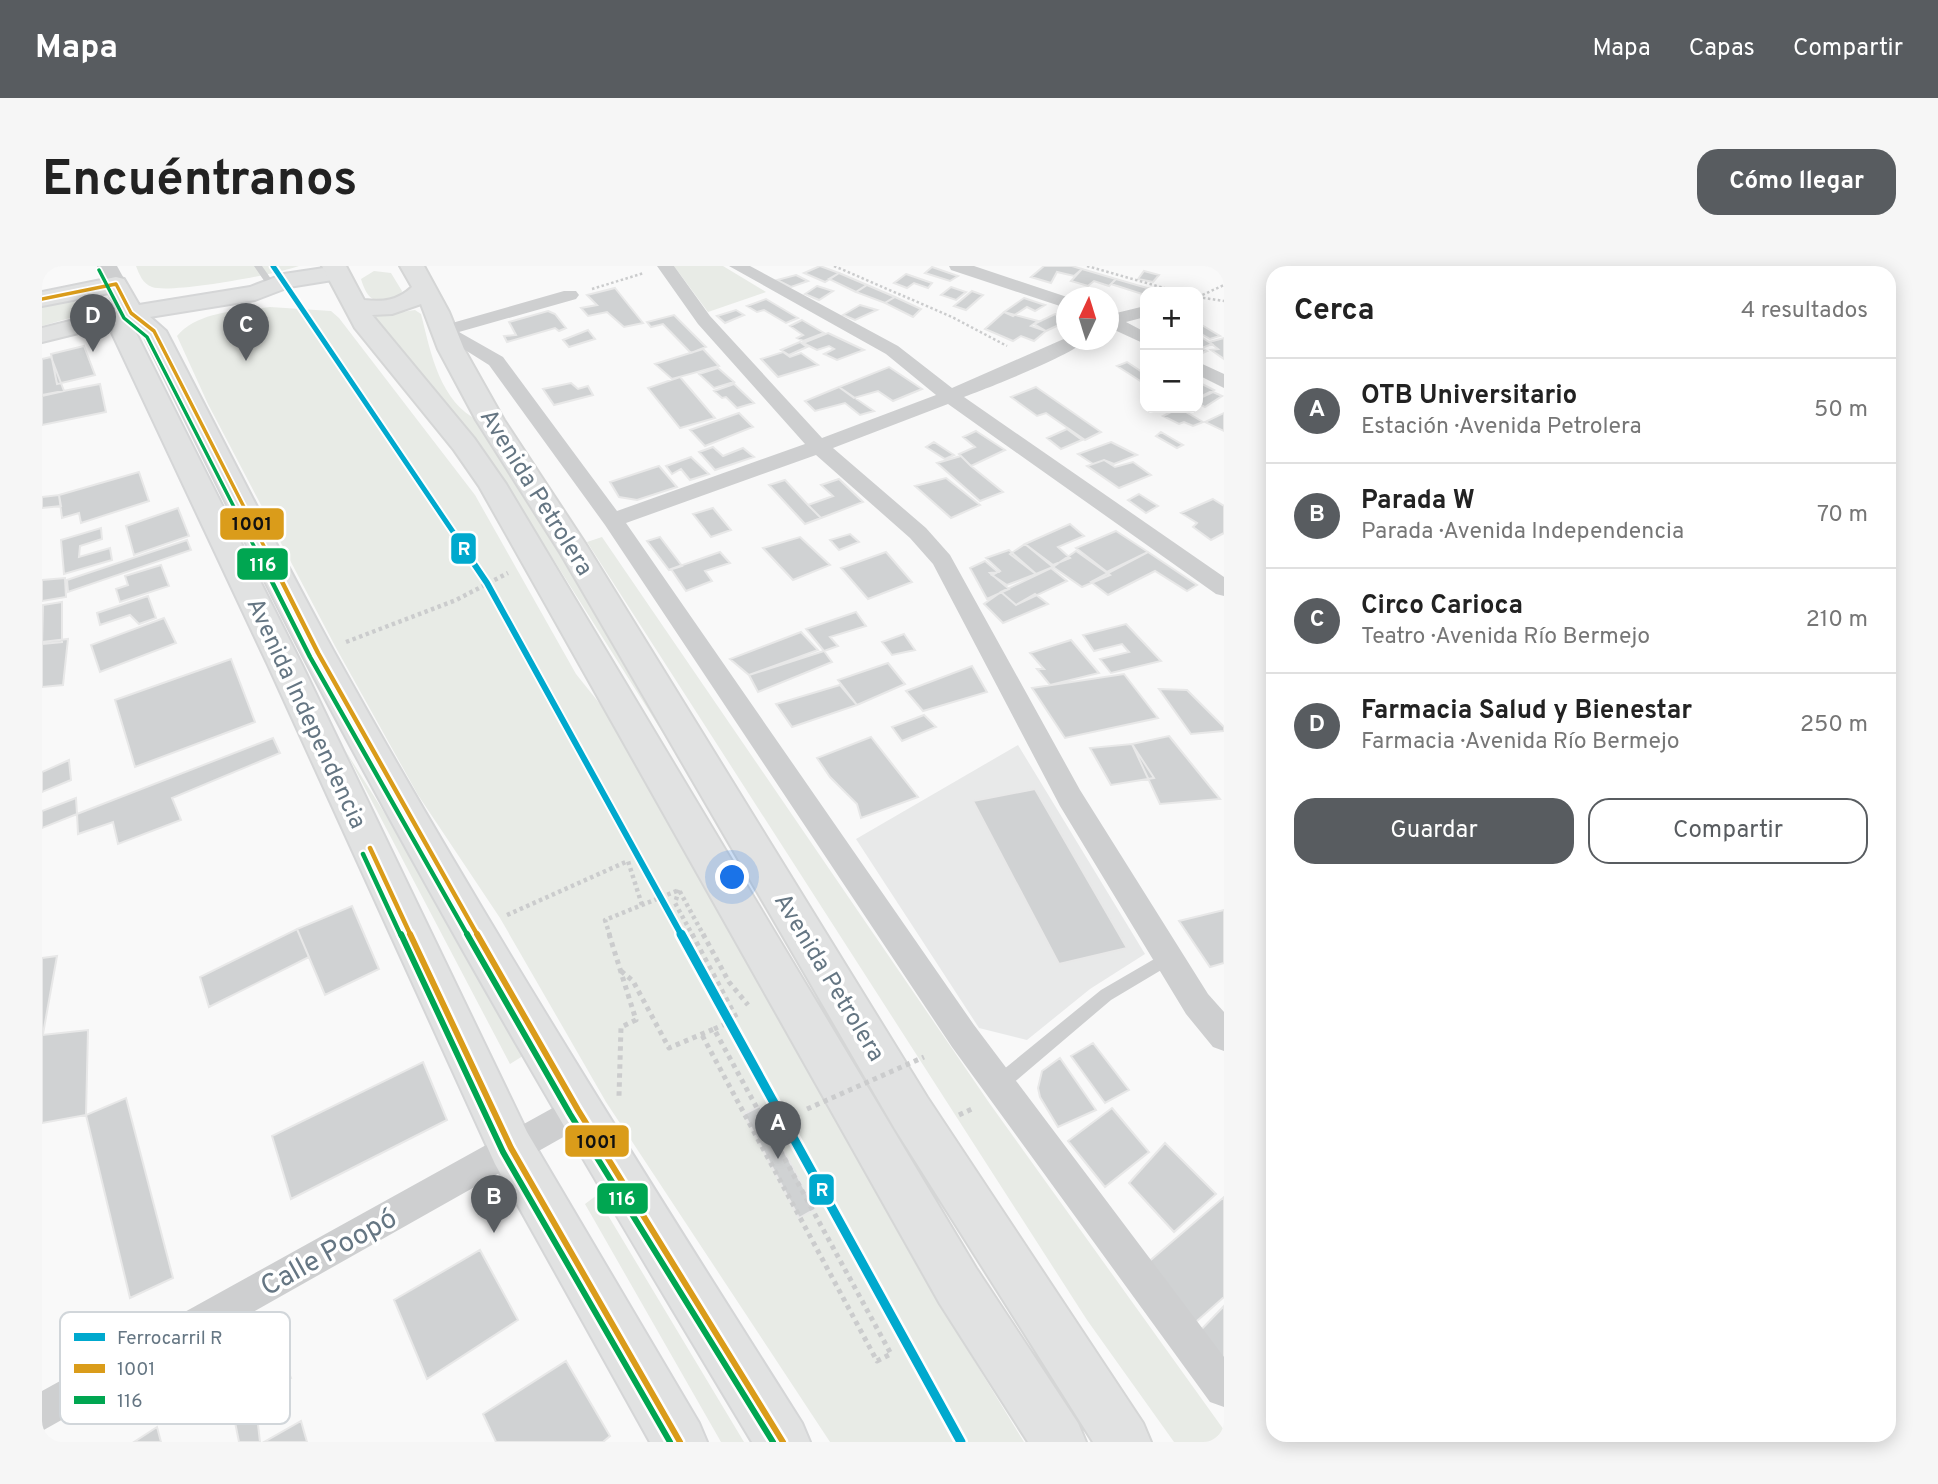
<!DOCTYPE html>
<html lang="es">
<meta charset="utf-8">
<style>
:root{--surface:#fff;--page:#f6f6f6;--text:#222;--muted:#767676;--line:#e0e0e0;--accent:#585c60}
body{margin:0;font-family:Overpass,sans-serif;background:var(--page);color:var(--text)}
.controls{position:absolute;right:21px;top:21px;display:grid;overflow:hidden;border-radius:14px;box-shadow:0 4px 18px #0003}
.controls button{width:63px;height:63px;display:grid;place-items:center;padding:0;border:0;border-bottom:2px solid var(--line);background:var(--surface);color:var(--text);font:35px sans-serif}
.compass{position:absolute;left:1014px;top:21px;width:63px;height:63px;border-radius:50%;background:var(--surface);box-shadow:0 4px 18px #0003;rotate:4deg}
.you{position:absolute;left:691px;top:612px;width:24px;height:24px;margin:-18px;border:5px solid #fff;border-radius:50%;background:#1a73e8;box-shadow:0 0 0 10px #1a73e833}
.badge{display:grid;place-items:center;width:46px;height:46px;border-radius:50%;background:var(--accent);color:#fff;font-size:23px;font-weight:700}
.pin{position:absolute;translate:-50% -58px;filter:drop-shadow(0 2px 4px #0008)}
.pin::after{content:'';position:absolute;top:37px;width:24px;height:21px;background:inherit;clip-path:polygon(0 0,100% 0,50% 100%)}
.list{margin:0;padding:0;list-style:none}
h2{display:flex;justify-content:space-between;align-items:center;height:91px;margin:0;padding:0 28px;font-size:30px}
h2 small{font-size:23px;font-weight:400;color:var(--muted)}
.list li{display:grid;grid-template-columns:46px 1fr auto;gap:21px;align-items:center;box-sizing:border-box;height:105px;padding:0 28px;border-top:2px solid var(--line)}
.list b{display:block;font-size:26px;white-space:nowrap}
.list p{margin:0;font-size:23px;white-space:nowrap;color:var(--muted)}
.list em{font-size:23px;font-style:normal;color:var(--muted)}
.actions{display:flex;gap:14px;padding:21px 28px}
.actions a{flex:1;padding:16px 0;border:2px solid var(--accent);border-radius:21px;text-align:center;font-size:24px;color:var(--accent)}
.actions .main{background:var(--accent);color:#fff}
.map{position:relative;flex:none;width:1182px;height:1176px;overflow:hidden;border-radius:21px}
header{display:flex;align-items:center;gap:42px;box-sizing:border-box;height:98px;padding:0 35px;background:var(--accent);color:#fff}
header strong{font-size:33px}
nav{display:flex;gap:38px;margin-inline-start:auto;font-size:24px}
.intro{display:flex;align-items:center;justify-content:space-between;box-sizing:border-box;height:168px;padding:0 42px}
h1{margin:0;font-size:49px}
.button{padding:18px 32px;border-radius:21px;background:var(--accent);color:#fff;font-size:24px;font-weight:700}
main{display:flex;gap:42px;padding:0 42px}
aside{flex:1;background:var(--surface);border-radius:21px;box-shadow:0 4px 18px #0003}
.map>svg:first-child{display:block}
</style>
<header>
<strong>Mapa</strong>
<nav><a>Mapa</a><a>Capas</a><a>Compartir</a></nav>
</header>
<div class="intro"><h1>Encuéntranos</h1><a class="button">Cómo llegar</a></div>
<main>
<div class="map">
<svg width="1182" height="1176" viewBox="0 0 1182 1176">
<rect width="100%" height="100%" fill="#f9f9f9"/>
<!-- built -->
<path fill="#e8e9e9" d="M976 479 1103 688 1048 723 985 774 937 762 814 573Z"/>
<!-- green -->
<path fill="#e8ebe6" d="M94 0H257C236 8 129 28 110 21 101 18 97 8 94 0Z
M632 0H681L724 26 666 46Z
M332 5 349 7 360 25 358 31C335 36 327 39 319 13Z
M24 35 39 37 42 44 35 50 0 60V40Z
M228 41 289 45 297 52 433 229 534 408 578 463 881 1011 982 1176H788L564 836 458 652 376 529 293 380 166 138 135 70C156 45 197 45 228 41Z
M373 44 379 48C389 88 398 136 437 155L520 287 626 475 441 182 401 137 332 50Z
M560 271 948 838 1182 1164V1176H1132L1045 1054 545 276Z
M303 484 375 599 484 788 468 798Z
M555 929 567 951 702 1176H679L543 938Z"/>
<!-- building -->
<path fill="#d0d2d3" stroke="#e8e8e8" stroke-width="2" d="M778 0 797 7 783 16 762 7Z
M1002 0H1030L1040 3 1032 10 1015 6 1009 17 989 11Z
M890 1 916 10 908 15 883 7Z
M1040 3 1074 13 1067 20 1052 15 1046 20 1029 15Z
M1102 5 1117 9 1111 16 1096 13Z
M797 7 825 19 814 26 787 13Z
M864 8 890 17 886 22 872 17 865 22 852 17Z
M754 9 766 15 749 21 735 14Z
M1074 13 1119 26H1103V29L1069 18Z
M825 19 853 31 843 37 814 26Z
M775 20 791 25 777 34 763 28Z
M909 21 924 26 914 34 899 29Z
M573 22 601 57 582 61 565 46 546 50 539 42 555 39 545 29Z
M930 25 941 29 924 44 912 40Z
M853 31 879 43 871 51 843 37Z
M982 32 1003 39 993 45 985 41 971 50 962 46Z
M724 33 756 52 744 57 722 44 715 46 705 40Z
M818 39 835 44 813 54 801 49Z
M694 44 702 49 683 57 675 50Z
M506 45 513 48 524 62 517 65 513 62 465 76 462 70 474 69 467 56Z
M962 46 996 55 989 60 1004 65 992 75 979 70 971 75 943 63Z
M1013 48 1024 54V61L1019 58 1004 65 992 58Z
M632 49 664 81 649 87 621 58 609 61 605 56Z
M760 54 782 67 761 75 755 72 761 69 748 60Z
M1158 58 1178 70 1168 73 1156 66Z
M546 64 553 73 527 81 521 74Z
M786 67 822 84 795 94 782 88 792 83 787 80 775 84 761 77Z
M1156 69 1170 78 1160 82 1165 85 1156 89Z
M1182 72V93L1169 84 1176 83 1167 76Z
M758 76 765 81 747 89 739 84Z
M42 80 53 109 15 118 9 88Z
M661 83 677 100 630 113 613 98Z
M741 86 748 91 759 87 776 99 736 111 719 93Z
M9 91 22 125 0 130V93Z
M1085 96 1103 108V118L1075 100Z
M847 101 880 123 851 135 836 125 812 132 797 121Z
M676 102 692 116 672 122 657 108Z
M638 111 673 152 638 162 606 122Z
M1156 116 1172 124 1156 132Z
M529 117 536 123 546 120 551 129 512 139 501 123Z
M58 118 64 146 0 159V129Z
M692 118 712 137 695 142 684 131 680 132 672 125Z
M797 121 832 145 818 149 803 137 773 145 763 135Z
M994 121 1059 166 1043 174 1004 147 995 150 969 131Z
M1171 126 1180 130 1163 141 1156 137V133Z
M1137 142 1161 156 1151 160 1142 156 1137 158 1121 150Z
M697 147 711 161 663 180 648 164Z
M1182 147V165L1163 156Z
M1025 163 1040 174 1019 183 1005 172Z
M934 165 963 184 929 200 917 188 933 181 921 171Z
M1119 166 1141 179 1135 182 1114 170Z
M892 176 912 189 903 193 884 181Z
M1069 176 1095 189 1072 198 1062 194 1051 198 1036 188Z
M671 181 681 190 701 182 712 191 673 204 657 186Z
M919 190 929 200 961 226 938 235 895 197Z
M649 191 667 208 648 214 639 203 630 208 624 200Z
M1062 194 1073 201 1091 196 1109 209 1077 222 1045 200Z
M617 200 635 221 595 234 577 231 568 216Z
M97 206 107 235 39 257 37 247 20 252 17 229Z
M904 212 938 239 909 252 873 220Z
M797 213 821 236 779 252 766 239 791 230 779 219Z
M743 214 766 239 779 252 763 258 727 219Z
M1097 228 1116 240 1104 247 1086 234Z
M17 229 19 240 0 242V231Z
M1171 233 1182 240V267L1169 274 1151 261 1155 257 1139 247Z
M136 242 147 270 92 289 84 260Z
M671 242 689 264 669 271 651 248Z
M1028 258 1042 270 1016 281 1028 292 1011 299 983 278Z
M59 262 60 273 38 280 37 291 68 282 70 294 22 308 19 274Z
M1074 265 1106 286 1065 306 1034 282Z
M808 268 817 276 797 284 788 274Z
M618 271 640 300 627 304 605 275Z
M758 271 788 299 751 314 721 282Z
M145 274 149 284 26 326 25 314Z
M983 278 1011 301 994 308 968 288Z
M967 284 994 308 965 319 950 309 958 305 944 292Z
M1034 285 1068 309 1040 321 1011 301Z
M678 286 688 297 663 305 670 315 644 325 629 303Z
M844 286 870 316 826 333 799 302Z
M1106 286 1155 319 1145 325 1113 305 1066 329 1049 316Z
M943 295 956 306 948 307 967 323 945 333 928 302Z
M119 299 127 320 78 336 74 323 86 319 83 310Z
M1009 302 1025 315 974 339 959 326Z
M23 312 24 331 0 335V314Z
M959 326 974 339 993 328 1006 338 961 357 942 338Z
M106 330 114 352 97 358 88 349 58 359 55 347Z
M20 336V376L0 378 1 339Z
M814 346 824 360 788 371 796 380 782 385 764 363Z
M122 352 134 377 58 406 49 379Z
M1084 358 1119 395 1069 407 1058 393 1087 386 1080 378 1052 385 1041 369Z
M759 366 776 384 707 409 688 393Z
M862 368 873 384 850 389 840 376Z
M26 373 21 419 0 421V376Z
M1029 374 1057 407 1008 419 995 403H1002L988 387Z
M782 385 790 396 716 426 707 409Z
M189 393 213 456 93 501 73 434Z
M846 397 863 418 815 439 796 414Z
M930 400 945 426 881 445 864 425Z
M1082 408 1116 452 1023 472 990 422Z
M798 419 815 439 750 461 734 438Z
M1117 423 1145 424 1182 461V465L1149 468Z
M882 449 894 461 860 475 850 461Z
M1127 470 1178 533 1118 538 1090 478Z
M829 471 876 531 819 552 815 538 788 511 775 492Z
M231 472 238 487 130 532 139 554 76 578 71 556 36 568 35 548Z
M1090 478 1112 512 1069 519 1048 482Z
M27 494 29 514 0 526V506Z
M993 523 1085 682 1017 698 931 535Z
M34 532 35 548 0 562V545Z
M310 640 337 703 283 729 255 663Z
M1182 644V697L1168 701 1137 655Z
M255 663 267 691 167 741 158 711Z
M15 690 1 768 0 769V692Z
M46 764 44 849 0 857V769Z
M1051 777 1087 824 1063 837 1029 790Z
M1018 792 1054 844 1016 861 998 831 996 822 1000 805Z
M381 796 405 854 249 933 230 870Z
M84 832 131 1012 88 1032 44 849Z
M718 840 773 943 757 952 702 848Z
M1070 842 1107 886 1063 921 1026 875Z
M1123 877 1174 928 1132 966 1087 917Z
M1182 931V1031L1147 1062 1103 999Z
M438 984 476 1054 385 1113 352 1034Z
M1182 1040V1109L1150 1073Z
M240 1090 249 1112 194 1141 186 1121Z
M524 1095 568 1170 561 1176H454L441 1148Z
M214 1141 218 1176H197L192 1151Z
M259 1155 265 1176H222Z
M115 1161 119 1176H92Z"/>
<g fill="none" stroke-linecap="round" stroke-linejoin="round">
<defs>
<path id="secondary" d="M89 40 98 42 124 65C180 172 234 280 292 386 438 649 599 903 760 1157L768 1176H710C554 917 399 656 260 388 205 282 154 175 102 69L95 64 94 67 260 399 485 866 657 1157 665 1176H608L453 898 226 399 70 67 80 42Z"/>
<path id="primary" d="M295 0 303 2 307 7 303 12 247 21 213 34 89 54 0 76V62L75 43 67 27 0 40V26L74 11 82 13 97 39 208 21 242 8Z"/>
<path id="trunk" d="M280 0H304L322 34C341 36 355 35 370 21L358 0H382L407 46 422 83 462 154 543 277 885 831 1101 1157 1109 1176H1051L853 863 519 288 434 154 396 83 379 38 350 48 330 49 432 172 464 218 934 1002 1036 1157 1044 1176H986L898 1038 437 220 412 184 313 62Z"/>
</defs>
<!-- secondary casing -->
<use href="#secondary" stroke="#d5d6d7" stroke-width="4"/>
<!-- primary casing -->
<use href="#primary" stroke="#d5d6d7" stroke-width="4"/>
<!-- trunk casing -->
<use href="#trunk" stroke="#d5d6d6" stroke-width="4"/>
<!-- path-far2 -->
<path stroke="#cbcccd" stroke-width="2.5" stroke-dasharray="2.5 2.5" stroke-linecap="butt" d="M792 0 910 51 965 80
M1045 0 1136 26
M550 23 602 7
M1156 31 1182 19
M1156 31 1182 35"/>
<!-- path-far1 -->
<path stroke="#cbcccd" stroke-width="4.5" stroke-dasharray="3.5 3.5" stroke-linecap="butt" d="M304 376 414 334 466 307
M637 624 633 637 651 670
M465 649 586 595 600 639
M568 670 563 654 637 624 662 670"/>
<!-- path -->
<path stroke="#cbcccd" stroke-width="5" stroke-dasharray="4.5 4.5" stroke-linecap="butt" d="M567 668 594 754 579 761 577 830
M650 668 695 753 672 763
M661 668 687 716 706 739
M579 705 591 715 627 782 672 763 849 1088 835 1095 660 769
M917 849 932 842"/>
<!-- service -->
<path fill="#cecfd0" fill-rule="evenodd" d="M212 0H220L234 20 233 22H227Z
M1126 685 1131 687 1133 692 1131 697 1069 734 963 824 957 826 951 824 949 818 951 812 1059 724Z"/>
<!-- minor -->
<path fill="#cecfd0" fill-rule="evenodd" d="M615 0H632L668 50 780 172 894 129 844 88 687 0H708L856 80 910 122 1024 72 1043 74C1034 88 943 123 922 131L1182 311V330L1174 328 906 138 791 182 884 262 908 289 1038 524 1166 728 1182 746V785L1171 781 1144 748 1018 540 891 298 868 272 774 189 584 257 932 759 1182 1091V1141L1168 1136 910 781 563 259 447 99 393 65 396 61 522 25H534L537 29 534 33 417 66 461 91 575 245 763 178 656 58Z
M907 0H932L1028 32H1024V41L1018 40 909 4Z
M1103 40V51L1084 56 1103 66V78L1066 61V49Z
M1156 96 1182 108V122L1156 109Z
M536 828 548 832 552 844 548 856 0 1165V1125Z"/>
<!-- tertiary -->
<path fill="#cecfd0" fill-rule="evenodd" d="M55 0H75L85 18 82 23H66Z"/>
<!-- secondary -->
<use href="#secondary" fill="#e1e2e2" fill-rule="evenodd"/>
<!-- primary -->
<use href="#primary" fill="#e1e2e2" fill-rule="evenodd"/>
<!-- trunk -->
<use href="#trunk" fill="#e1e2e2" fill-rule="evenodd"/>
<!-- path-bridge -->
<path stroke="#cbcccd" stroke-width="5" stroke-dasharray="4.5 4.5" stroke-linecap="butt" d="M765 843 882 791"/>
<defs>
<path id="bus-1-far2" d="M0 33 74 18 89 47 112 65 226 288"/>
<path id="bus-1-far1" d="M225 286 276 387 436 670
M328 582 369 670"/>
<path id="bus-1" d="M368 668 469 882 638 1176
M435 668 536 844 741 1176"/>
<path id="bus-2-far2" d="M57 4 82 52 105 71 216 288"/>
<path id="bus-2-far1" d="M215 286 268 391 426 670
M321 588 359 670"/>
<path id="bus-2" d="M359 668 461 886 628 1176
M425 668 528 848 731 1176"/>
</defs>
<!-- bus-1-far2 casing -->
<use href="#bus-1-far2" stroke="#fff" stroke-width="7"/>
<!-- bus-1-far1 casing -->
<use href="#bus-1-far1" stroke="#fff" stroke-width="9"/>
<!-- bus-1 casing -->
<use href="#bus-1" stroke="#fff" stroke-width="11"/>
<!-- bus-2-far2 casing -->
<use href="#bus-2-far2" stroke="#fff" stroke-width="7"/>
<!-- bus-2-far1 casing -->
<use href="#bus-2-far1" stroke="#fff" stroke-width="9"/>
<!-- bus-2 casing -->
<use href="#bus-2" stroke="#fff" stroke-width="11"/>
<!-- bus-1-far2 -->
<use href="#bus-1-far2" stroke="#da9c1a" stroke-width="3.5"/>
<!-- bus-1-far1 -->
<use href="#bus-1-far1" stroke="#da9c1a" stroke-width="4.5"/>
<!-- bus-1 -->
<use href="#bus-1" stroke="#da9c1a" stroke-width="6"/>
<!-- bus-2-far2 -->
<use href="#bus-2-far2" stroke="#00a651" stroke-width="3.5"/>
<!-- bus-2-far1 -->
<use href="#bus-2-far1" stroke="#00a651" stroke-width="4.5"/>
<!-- bus-2 -->
<use href="#bus-2" stroke="#00a651" stroke-width="6"/>
<defs>
<path id="rail-1-far2" d="M231 0 426 288"/>
<path id="rail-1-far1" d="M424 286 445 317 640 670"/>
<path id="rail-1" d="M639 668 919 1176"/>
</defs>
<!-- rail-1-far2 casing -->
<use href="#rail-1-far2" stroke="#fff" stroke-width="9"/>
<!-- rail-1-far1 casing -->
<use href="#rail-1-far1" stroke="#fff" stroke-width="10"/>
<!-- rail-1 casing -->
<use href="#rail-1" stroke="#fff" stroke-width="14"/>
<!-- rail-1-far2 -->
<use href="#rail-1-far2" stroke="#00a9ce" stroke-width="5"/>
<!-- rail-1-far1 -->
<use href="#rail-1-far1" stroke="#00a9ce" stroke-width="6"/>
<!-- rail-1 -->
<use href="#rail-1" stroke="#00a9ce" stroke-width="9"/>
</g>
<g text-anchor="middle" stroke-width="7" stroke-linejoin="round" paint-order="stroke">
<!-- street labels -->
<g font-size="24" fill="#657683" stroke="#fff">
<text transform="translate(495 226) rotate(58)" y="8">Avenida Petrolera</text>
<text transform="translate(265 447) rotate(65)" y="8">Avenida Independencia</text>
<text transform="translate(788 711) rotate(59)" y="8">Avenida Petrolera</text>
</g>
<!-- near-street labels -->
<g font-size="28" fill="#657683" stroke="#fff">
<text transform="translate(286 985) rotate(-29)" y="10">Calle Poopó</text>
</g>
</g>
<!-- legend -->
<rect x="18" y="1046" width="230" height="112" rx="10" fill="#fff" stroke="#d1d6da" stroke-width="2"/>
<rect x="32" y="1067" width="31" height="8" fill="#00a9ce"/>
<rect x="32" y="1098" width="31" height="9" fill="#da9c1a"/>
<rect x="32" y="1130" width="31" height="8" fill="#00a651"/>
<g font-size="19" fill="#657683">
<text x="75" y="1078">Ferrocarril R</text>
<text x="75" y="1109">1001</text>
<text x="75" y="1141">116</text>
</g>
<g stroke="#fff" stroke-width="2.5">
<rect x="177" y="241" width="66" height="34" rx="7" fill="#da9c1a"/>
<rect x="408" y="266" width="27" height="33" rx="7" fill="#00a9ce"/>
<rect x="194" y="281" width="53" height="34" rx="7" fill="#00a651"/>
<rect x="522" y="858" width="66" height="34" rx="7" fill="#da9c1a"/>
<rect x="766" y="907" width="27" height="33" rx="7" fill="#00a9ce"/>
<rect x="554" y="916" width="53" height="33" rx="7" fill="#00a651"/>
</g>
<g font-size="19" text-anchor="middle" font-weight="bold" fill="#fff">
<text x="422" y="289">R</text>
<text x="221" y="305">116</text>
<text x="780" y="930">R</text>
<text x="580" y="939">116</text>
</g>
<g font-size="19" text-anchor="middle" font-weight="bold" fill="#111">
<text x="210" y="264">1001</text>
<text x="555" y="882">1001</text>
</g>
</svg>
<div class="controls">
<button>+</button>
<button>−</button>
</div>
<svg class="compass" viewBox="-18 -18 36 36"><path d="M0-13l5 13h-10z" fill="#e53935"/><path d="M0 13l5-13h-10z" fill="#767676"/></svg>
<div class="you"></div>
<div class="pin badge" style="left:736px;top:893px">A</div>
<div class="pin badge" style="left:452px;top:967px">B</div>
<div class="pin badge" style="left:204px;top:95px">C</div>
<div class="pin badge" style="left:51px;top:86px">D</div>
</div>
<aside>
<h2>Cerca<small>4 resultados</small></h2>
<ul class="list">
<li><span class="badge">A</span><div><b>OTB Universitario</b><p>Estación · Avenida Petrolera</p></div><em>50 m</em></li>
<li><span class="badge">B</span><div><b>Parada W</b><p>Parada · Avenida Independencia</p></div><em>70 m</em></li>
<li><span class="badge">C</span><div><b>Circo Carioca</b><p>Teatro · Avenida Río Bermejo</p></div><em>210 m</em></li>
<li><span class="badge">D</span><div><b>Farmacia Salud y Bienestar</b><p>Farmacia · Avenida Río Bermejo</p></div><em>250 m</em></li>
</ul>
<div class="actions"><a class="main">Guardar</a><a>Compartir</a></div>
</aside>
</main>
